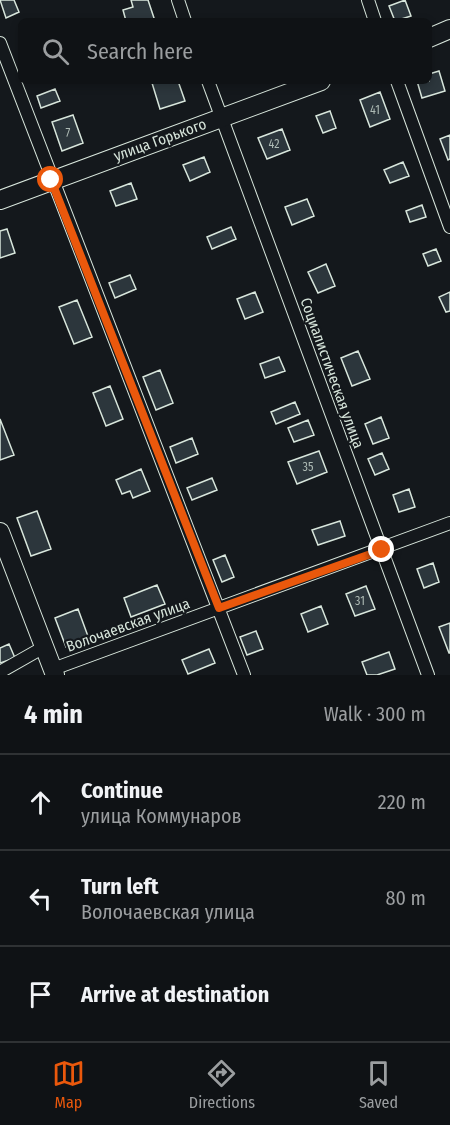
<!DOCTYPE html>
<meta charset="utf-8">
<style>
:root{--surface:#0f1215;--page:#1d2022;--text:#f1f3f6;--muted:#9b9ea0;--line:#2f3234;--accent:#ea580c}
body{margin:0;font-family:"Fira Sans Condensed",sans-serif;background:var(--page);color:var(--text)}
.stop{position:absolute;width:18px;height:18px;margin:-14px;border:4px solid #ea580c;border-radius:50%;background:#fff}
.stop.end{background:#ea580c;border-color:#fff;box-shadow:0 2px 6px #0008}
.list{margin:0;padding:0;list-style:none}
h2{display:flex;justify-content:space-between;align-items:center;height:78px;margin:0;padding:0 24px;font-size:26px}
h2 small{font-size:20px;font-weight:400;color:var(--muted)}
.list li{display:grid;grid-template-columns:39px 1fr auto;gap:18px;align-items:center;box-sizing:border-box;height:96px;padding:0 24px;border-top:2px solid var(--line)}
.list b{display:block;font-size:22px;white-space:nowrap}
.list p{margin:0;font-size:20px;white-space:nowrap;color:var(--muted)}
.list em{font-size:20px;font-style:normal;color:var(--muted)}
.icon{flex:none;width:33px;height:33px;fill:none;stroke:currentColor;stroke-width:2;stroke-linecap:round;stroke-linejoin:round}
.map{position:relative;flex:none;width:450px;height:675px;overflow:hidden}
.search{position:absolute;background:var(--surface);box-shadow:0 3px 9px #0003;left:18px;right:18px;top:18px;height:66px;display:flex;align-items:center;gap:15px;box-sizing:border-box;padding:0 21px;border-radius:9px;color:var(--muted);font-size:22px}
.sheet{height:366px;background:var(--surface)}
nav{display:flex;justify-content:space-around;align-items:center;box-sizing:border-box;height:84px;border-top:2px solid var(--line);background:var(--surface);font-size:16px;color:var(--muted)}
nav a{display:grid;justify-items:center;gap:3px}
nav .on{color:var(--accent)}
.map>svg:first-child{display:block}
</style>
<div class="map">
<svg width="450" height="675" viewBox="0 0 450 675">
<rect width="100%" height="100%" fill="#14181c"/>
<!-- building -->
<path fill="#2c363c" stroke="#d8e6dc" stroke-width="1.5" d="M0 0H14L19 12 6 18Z
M131 0H148L155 21H126L123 10 133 7Z
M405 0 411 16 395 21 389 6Z
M439 71 445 91 422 98 417 81H429V74Z
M158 81H178L185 101 160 109 152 83Z
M55 89 60 101 41 108 37 96Z
M380 92 390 119 370 127 360 100Z
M330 111 336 128 323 133 316 116Z
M73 115 83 143 62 151 52 122Z
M282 129 290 150 267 159 258 138Z
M450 135V159L448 160 440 139Z
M204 157 210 172 190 181 183 165Z
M403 162 409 176 390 183 384 170Z
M131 183 137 199 116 206 110 191Z
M307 199 314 216 292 225 285 207Z
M422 205 426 217 410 222 406 211Z
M231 227 236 239 212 249 207 237Z
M7 229 15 253 0 258V231Z
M436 249 441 261 428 266 423 254Z
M326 264 335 286 318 293 308 272Z
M130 275 136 289 115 298 109 283Z
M255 292 263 312 245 319 237 299Z
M450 292V311L446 312 439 297Z
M77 300 92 337 74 344 59 307Z
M358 351 370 379 352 386 341 358Z
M279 357 285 371 265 378 260 364Z
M160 370 173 403 156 410 143 377Z
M110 386 123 419 106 426 93 393Z
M295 402 300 414 276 424 271 412Z
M381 417 389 438 373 444 365 424Z
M0 419 14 455 0 460Z
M308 420 314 435 294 442 288 428Z
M192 438 198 454 176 463 170 447Z
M319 451 327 472 297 484 288 462Z
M382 453 389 469 375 475 368 459Z
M141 469 150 491 133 498 130 491 122 494 116 480Z
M212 478 217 490 192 500 187 488Z
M409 489 415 507 399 512 393 495Z
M37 511 51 549 31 556 17 518Z
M340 521 345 536 318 545 312 530Z
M225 555 234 577 222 582 213 560Z
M433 563 439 582 424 588 417 569Z
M157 585 165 604 131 617 124 598Z
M366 586 375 609 355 616 346 594Z
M321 606 328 624 308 632 301 614Z
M78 609 89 639 66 647 55 618Z
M450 623V653H449L439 627Z
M256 631 263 649 247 655 240 637Z
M9 644 15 658 0 663V648Z
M209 649 215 663 188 674 182 660Z
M389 652 395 669 377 675H367L362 662Z"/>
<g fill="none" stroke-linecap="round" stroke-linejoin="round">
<defs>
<path id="street" d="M178 0 185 21
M368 0 375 21
M0 43 244 675
M208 81 428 675
M397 81 450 227
M53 669 450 523
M0 672 44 647"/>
<path id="secondary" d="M429 38 450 29
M0 200 321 81
M0 532 55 675"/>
</defs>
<!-- street casing -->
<use href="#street" stroke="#d8e6dc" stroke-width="14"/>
<!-- secondary casing -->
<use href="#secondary" stroke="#d8e6dc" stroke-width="20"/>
<!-- street -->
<use href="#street" stroke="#14181c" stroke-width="12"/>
<!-- secondary -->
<use href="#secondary" stroke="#14181c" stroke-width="18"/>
</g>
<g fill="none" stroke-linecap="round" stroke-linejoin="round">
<!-- route -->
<path stroke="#ea580c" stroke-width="8" d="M51 180 219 608 382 550"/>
</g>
<g text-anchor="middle" stroke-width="4.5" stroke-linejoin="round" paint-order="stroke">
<!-- number labels -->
<g font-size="12" fill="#adbab4">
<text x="375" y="114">41</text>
<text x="68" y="137">7</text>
<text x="274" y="148">42</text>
<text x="308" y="471">35</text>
<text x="360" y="605">31</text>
</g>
<!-- street labels -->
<g font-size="15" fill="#d8e6dc" stroke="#14181c">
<text transform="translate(160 140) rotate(-20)" y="5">улица Горького</text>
<text transform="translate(332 373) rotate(70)" y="5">Социалистическая улица</text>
<text transform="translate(128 625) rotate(-20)" y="5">Волочаевская улица</text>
</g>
</g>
</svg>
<div class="stop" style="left:51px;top:180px"></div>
<div class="stop end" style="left:382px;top:550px"></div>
<div class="search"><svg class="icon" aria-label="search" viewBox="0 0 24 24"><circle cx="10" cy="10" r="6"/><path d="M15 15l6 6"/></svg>Search here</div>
</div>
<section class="sheet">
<h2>4 min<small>Walk · 300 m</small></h2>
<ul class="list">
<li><svg class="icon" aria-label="ahead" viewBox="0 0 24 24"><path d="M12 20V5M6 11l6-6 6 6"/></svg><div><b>Continue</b><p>улица Коммунаров</p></div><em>220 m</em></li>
<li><svg class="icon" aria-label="left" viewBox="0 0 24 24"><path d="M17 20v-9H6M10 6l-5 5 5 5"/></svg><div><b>Turn left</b><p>Волочаевская улица</p></div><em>80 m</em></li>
<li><svg class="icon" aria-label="arrive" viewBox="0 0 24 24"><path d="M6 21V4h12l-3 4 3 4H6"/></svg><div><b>Arrive at destination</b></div></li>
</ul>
</section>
<nav>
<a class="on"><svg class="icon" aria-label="map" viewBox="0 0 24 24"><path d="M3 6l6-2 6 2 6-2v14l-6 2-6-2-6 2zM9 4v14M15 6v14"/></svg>Map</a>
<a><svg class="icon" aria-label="directions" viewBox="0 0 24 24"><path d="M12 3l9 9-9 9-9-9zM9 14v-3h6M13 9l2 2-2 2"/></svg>Directions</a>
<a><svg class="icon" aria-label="saved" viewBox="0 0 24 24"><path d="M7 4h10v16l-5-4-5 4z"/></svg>Saved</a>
</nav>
